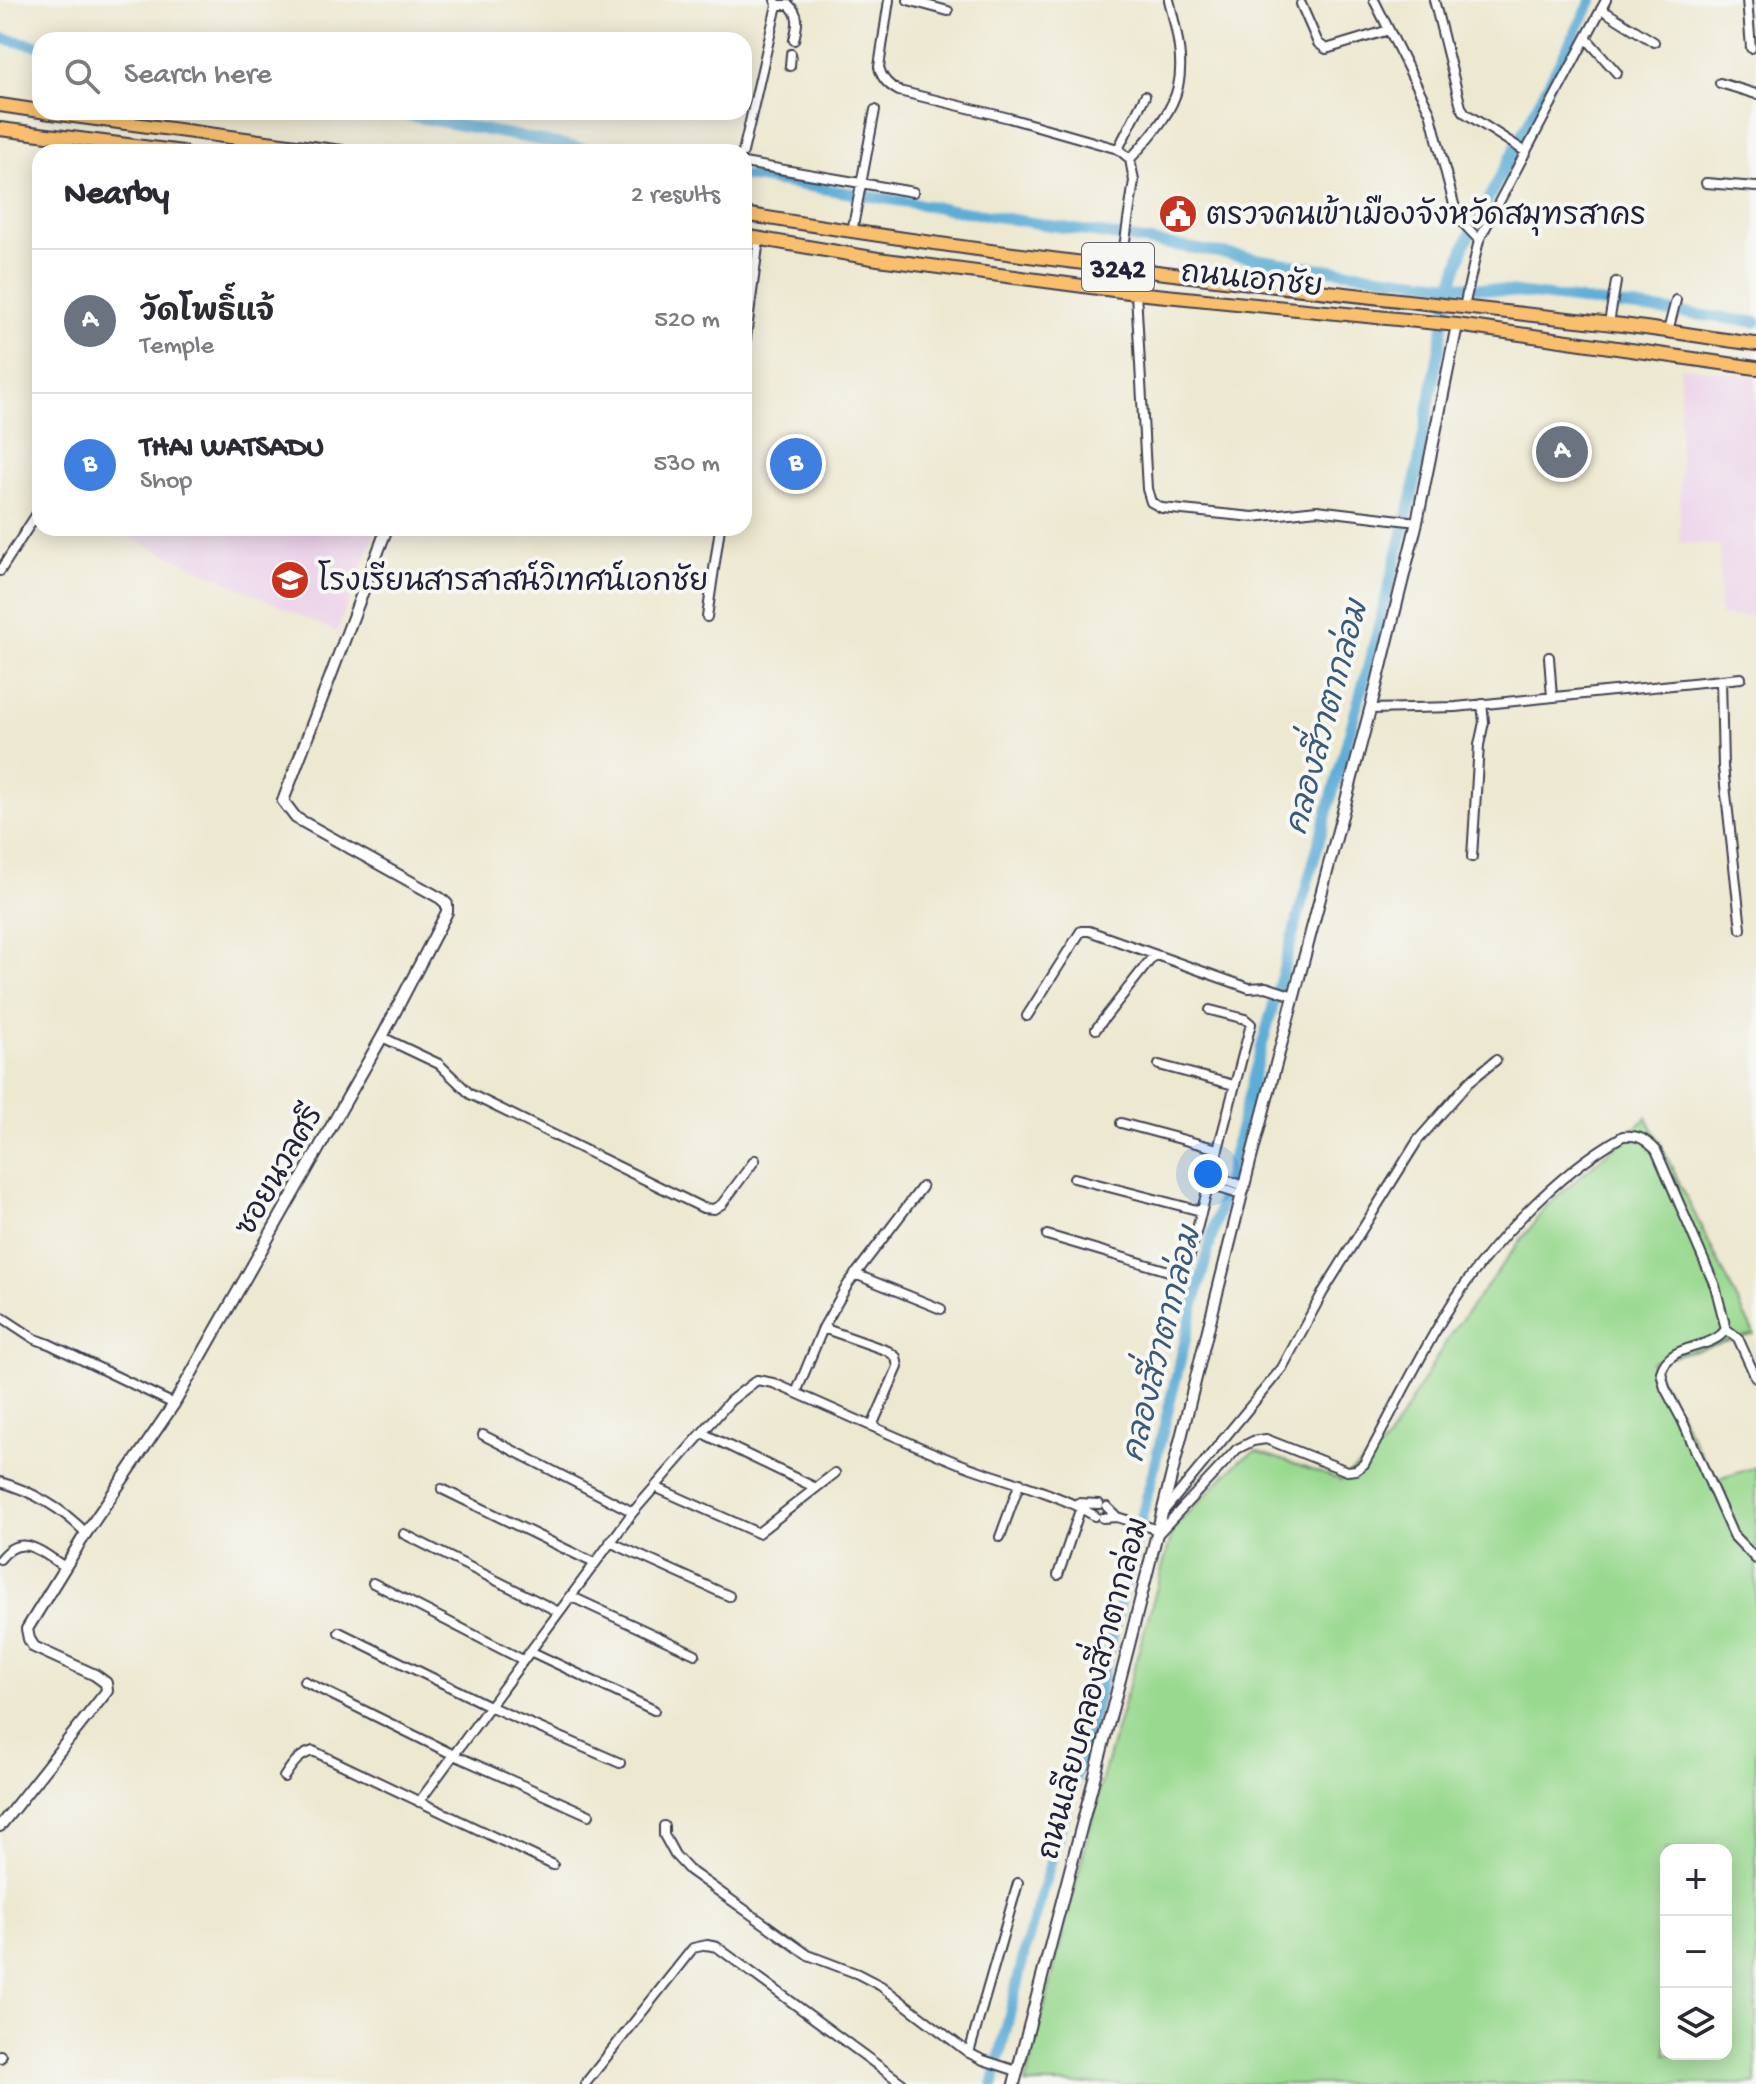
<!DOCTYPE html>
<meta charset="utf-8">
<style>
:root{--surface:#fff;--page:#f7f7f7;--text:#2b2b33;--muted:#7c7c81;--line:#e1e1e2;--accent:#d93025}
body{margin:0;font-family:"Gochi Hand","Playpen Sans Thai",sans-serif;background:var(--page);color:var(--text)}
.controls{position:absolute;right:24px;bottom:24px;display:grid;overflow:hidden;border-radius:16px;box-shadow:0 4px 20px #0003}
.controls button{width:72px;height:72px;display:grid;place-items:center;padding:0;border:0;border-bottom:2px solid var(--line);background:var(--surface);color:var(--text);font:40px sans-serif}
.you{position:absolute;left:1208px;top:1174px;width:28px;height:28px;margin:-20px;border:6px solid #fff;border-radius:50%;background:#1a73e8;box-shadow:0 0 0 12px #1a73e833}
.badge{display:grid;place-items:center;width:52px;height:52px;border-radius:50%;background:var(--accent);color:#fff;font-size:26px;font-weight:700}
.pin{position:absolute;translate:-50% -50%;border:4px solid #fff;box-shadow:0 2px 8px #0006}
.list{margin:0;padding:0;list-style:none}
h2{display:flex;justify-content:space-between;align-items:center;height:104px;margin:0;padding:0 32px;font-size:34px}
h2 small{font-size:26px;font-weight:400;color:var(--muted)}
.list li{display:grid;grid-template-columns:52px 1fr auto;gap:24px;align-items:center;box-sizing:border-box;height:144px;padding:0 32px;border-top:2px solid var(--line)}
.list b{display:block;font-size:30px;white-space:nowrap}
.list p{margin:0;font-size:26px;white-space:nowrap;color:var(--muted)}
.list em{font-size:26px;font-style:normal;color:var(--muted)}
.icon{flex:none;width:44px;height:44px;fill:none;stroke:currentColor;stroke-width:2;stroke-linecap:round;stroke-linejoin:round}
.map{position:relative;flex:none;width:1756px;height:2084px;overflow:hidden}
.search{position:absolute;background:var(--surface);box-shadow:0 4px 20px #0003;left:32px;top:32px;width:720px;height:88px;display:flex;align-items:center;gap:20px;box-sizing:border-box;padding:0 28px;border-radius:24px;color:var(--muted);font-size:30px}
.panel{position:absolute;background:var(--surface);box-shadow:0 4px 20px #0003;left:32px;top:144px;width:720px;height:392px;border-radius:24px}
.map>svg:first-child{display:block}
</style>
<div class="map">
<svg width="1756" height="2084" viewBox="0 0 1756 2084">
<rect width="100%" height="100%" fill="#f6f6f2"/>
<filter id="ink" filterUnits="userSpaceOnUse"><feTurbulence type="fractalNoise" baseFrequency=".0125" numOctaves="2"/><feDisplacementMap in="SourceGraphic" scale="16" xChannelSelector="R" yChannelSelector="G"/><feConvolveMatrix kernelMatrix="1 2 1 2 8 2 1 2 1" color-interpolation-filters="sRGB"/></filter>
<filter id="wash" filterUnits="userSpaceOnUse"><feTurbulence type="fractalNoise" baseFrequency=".006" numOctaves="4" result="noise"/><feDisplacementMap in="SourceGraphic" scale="32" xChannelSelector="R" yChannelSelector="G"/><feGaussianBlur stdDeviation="1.8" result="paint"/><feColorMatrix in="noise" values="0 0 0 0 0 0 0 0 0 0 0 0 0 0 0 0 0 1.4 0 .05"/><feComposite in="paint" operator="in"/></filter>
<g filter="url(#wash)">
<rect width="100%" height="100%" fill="#ede8d0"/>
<!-- built -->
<path fill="#ecd1ea" d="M1680 367 1756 376V616L1720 617V545L1680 543Z
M109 528H376L337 632Z"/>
<!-- green -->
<path fill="#99d98f" stroke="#5e7e65" stroke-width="2" fill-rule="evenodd" d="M1647 1117 1754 1334 1651 1362 1715 1480 1756 1467V2084H1025L1103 1776 1174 1527 1240 1460 1256 1451 1341 1480 1386 1443 1450 1335 1546 1207ZM1666 1850H1726V2054H1666Z"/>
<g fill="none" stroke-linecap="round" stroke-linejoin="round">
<!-- canal -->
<path stroke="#5dadd7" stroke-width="11" d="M0 38 40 46
M390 112 601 152
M744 176 1302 266 1756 322
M993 2084 1025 1950 1089 1731 1191 1317 1256 1067 1369 663 1412 497 1450 290 1465 244 1592 0"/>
</g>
</g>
<g filter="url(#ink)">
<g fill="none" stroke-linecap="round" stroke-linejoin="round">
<defs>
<path id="minor" d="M889 0 879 67C882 79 888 85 899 91L1009 118 1118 149 1130 159 1134 181 1121 267
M908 0 948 11
M1374 0 1430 112 1456 212 1462 222 1479 240
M1434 0 1461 107 1465 113 1526 152
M1747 0 1751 48
M1301 4 1318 43 1326 49 1389 30
M777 5H789C801 16 797 26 794 40
M1601 9 1654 42
M1587 39 1617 73
M790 66 791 54
M1720 83 1756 94
M1118 149 1145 96
M743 152 777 5 775 0
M1130 159C1186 99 1189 79 1169 0
M744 163 913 192
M1706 183 1756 187
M852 232 875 110
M1136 293 1147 489 1151 502 1162 508 1253 517 1317 510 1417 522
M1464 307 1479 240 1606 0
M1609 323 1616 282
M1668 331 1676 300
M744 353 759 239
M0 571 40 509
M707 617 720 528
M1549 657 1552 697
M1721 680 1723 767 1741 929
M1370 709 1456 707 1741 678
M1472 857 1479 745 1484 722 1482 704
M1027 1016 1081 931H1089L1249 988 1266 987 1294 996
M1096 1029 1154 955
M382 1037 439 1064 470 1094 703 1208 714 1209 722 1204 755 1160
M1159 1065 1234 1085
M1121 1123 1218 1149
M1211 1175 1244 1186
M1074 1178 1201 1211
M1209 1185 1242 1195
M1047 1235 1172 1272 1188 1263 1251 1024 1245 1019 1210 1010
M855 1274 941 1309
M0 1316 35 1339 49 1344 174 1404
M823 1328 888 1351 896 1357 898 1367 872 1426
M1726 1329C1711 1352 1670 1341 1661 1372L1665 1388 1683 1422 1733 1535 1756 1559
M796 1393 823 1328 848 1284 922 1187
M702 1433 816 1488
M483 1435 633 1512
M0 1482C32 1491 63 1509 86 1533
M655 1487 758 1533 835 1473
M442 1489 594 1563
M1078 1503 1099 1504
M1107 1507 1117 1517 1158 1530
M1164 1511 1282 1368 1323 1292 1418 1140 1469 1082 1496 1060
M1103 1518 1117 1517
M404 1534 559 1612
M1157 1535 1237 1449 1253 1441 1266 1439 1347 1471 1356 1470 1364 1464C1391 1415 1415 1365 1443 1318 1483 1251 1555 1174 1623 1136 1639 1135 1645 1139 1656 1150L1715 1286 1726 1329 1738 1338 1756 1378
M1000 1537 1020 1482
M610 1542 729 1596
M0 1559C22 1531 42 1553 65 1567
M1058 1575 1082 1504
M373 1583 523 1660
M570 1596 695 1654
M339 1632 489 1706 620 1763
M530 1651 654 1710
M304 1681 454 1755 589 1815
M284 1777C292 1765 298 1755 313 1751L553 1865
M419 1802 633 1512 730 1401 757 1380 773 1383C834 1409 896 1438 958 1463 1004 1481 1052 1490 1095 1516
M664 1826V1835L675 1855 689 1870 808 1955 858 1974 881 1986 969 2053 983 2060 1017 2071
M969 2053 1018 1883
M585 2084 693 1948 707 1945 717 1947 903 2084"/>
<path id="tertiary" d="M0 1826 107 1691 106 1683 95 1675 34 1647 29 1639 27 1629 86 1533 174 1404 382 1037 447 912V904L440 898 296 818 283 801 387 528
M0 2056V2057
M1014 2084 1128 1649 1250 1162 1375 691 1417 522 1457 325"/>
<path id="primary" d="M0 105 40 111
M44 112 342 152
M0 129 183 152
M744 214C1032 262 1323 291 1613 324 1661 329 1708 338 1756 344
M744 236 878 259 1136 293 1457 325 1756 368"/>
</defs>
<!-- minor casing -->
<use href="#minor" stroke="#404051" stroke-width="12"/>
<!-- tertiary casing -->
<use href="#tertiary" stroke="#404051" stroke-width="14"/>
<!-- primary casing -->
<use href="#primary" stroke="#404051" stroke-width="16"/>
<!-- minor -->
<use href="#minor" stroke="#fff" stroke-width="8"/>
<!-- tertiary -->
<use href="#tertiary" stroke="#fff" stroke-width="10"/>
<!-- primary -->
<use href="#primary" stroke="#f9bf6d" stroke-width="12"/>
</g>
</g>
<!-- icons -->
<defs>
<symbol id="civic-disc" viewBox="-11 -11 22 22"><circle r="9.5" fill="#c8321e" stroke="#f6f6f2"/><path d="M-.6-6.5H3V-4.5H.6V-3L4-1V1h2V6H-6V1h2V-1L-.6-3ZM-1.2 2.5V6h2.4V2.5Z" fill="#fff"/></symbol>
<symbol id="school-disc" viewBox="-11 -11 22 22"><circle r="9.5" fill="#c8321e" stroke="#f6f6f2"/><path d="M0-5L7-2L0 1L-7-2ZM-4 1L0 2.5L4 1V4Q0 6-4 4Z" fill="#fff"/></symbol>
</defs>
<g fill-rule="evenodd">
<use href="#civic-disc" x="1156" y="192" width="44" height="44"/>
<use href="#school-disc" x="268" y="558" width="44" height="44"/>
</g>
<g text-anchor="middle" stroke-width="8" stroke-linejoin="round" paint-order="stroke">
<!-- shield labels -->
<rect fill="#f6f6f2" stroke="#626272" stroke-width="2" x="1082" y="243" width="72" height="48" rx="6"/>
<g font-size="28" font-weight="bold" fill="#22223b">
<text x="1118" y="277">3242</text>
</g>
<!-- poi labels -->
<g font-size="30" fill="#22223b" stroke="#f6f6f2" text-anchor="start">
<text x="1206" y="224">ตรวจคนเข้าเมืองจังหวัดสมุทรสาคร</text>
<text x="318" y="590">โรงเรียนสารสาสน์วิเทศน์เอกชัย</text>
</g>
<!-- street labels -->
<g font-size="30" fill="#22223b" stroke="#f6f6f2">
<text transform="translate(1252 278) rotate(6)" y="10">ถนนเอกชัย</text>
<text transform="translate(278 1170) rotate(-60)" y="10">ซอยนวลศรี</text>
<text transform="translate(1092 1688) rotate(-75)" y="10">ถนนเลียบคลองสี่วาตากล่อม</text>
</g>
<!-- water labels -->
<g font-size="32" font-style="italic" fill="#3a5a79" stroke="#f6f6f2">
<text transform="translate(1325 717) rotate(-75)" y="11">คลองสี่วาตากล่อม</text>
<text transform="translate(1160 1344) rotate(-76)" y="11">คลองสี่วาตากล่อม</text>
</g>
</g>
</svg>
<div class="controls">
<button>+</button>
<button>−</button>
<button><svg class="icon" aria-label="layers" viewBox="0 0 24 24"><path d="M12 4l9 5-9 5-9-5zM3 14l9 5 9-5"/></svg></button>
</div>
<div class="you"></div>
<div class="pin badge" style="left:1562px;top:452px;background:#6b7280">A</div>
<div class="pin badge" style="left:796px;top:464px;background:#3f7fe0">B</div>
<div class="search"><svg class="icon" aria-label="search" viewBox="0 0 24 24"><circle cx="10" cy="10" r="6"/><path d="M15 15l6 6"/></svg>Search here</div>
<section class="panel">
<h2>Nearby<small>2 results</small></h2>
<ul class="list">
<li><span class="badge" style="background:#6b7280">A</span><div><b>วัดโพธิ์แจ้</b><p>Temple</p></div><em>520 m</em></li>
<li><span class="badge" style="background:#3f7fe0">B</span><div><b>THAI WATSADU</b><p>Shop</p></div><em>530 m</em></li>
</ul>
</section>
</div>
